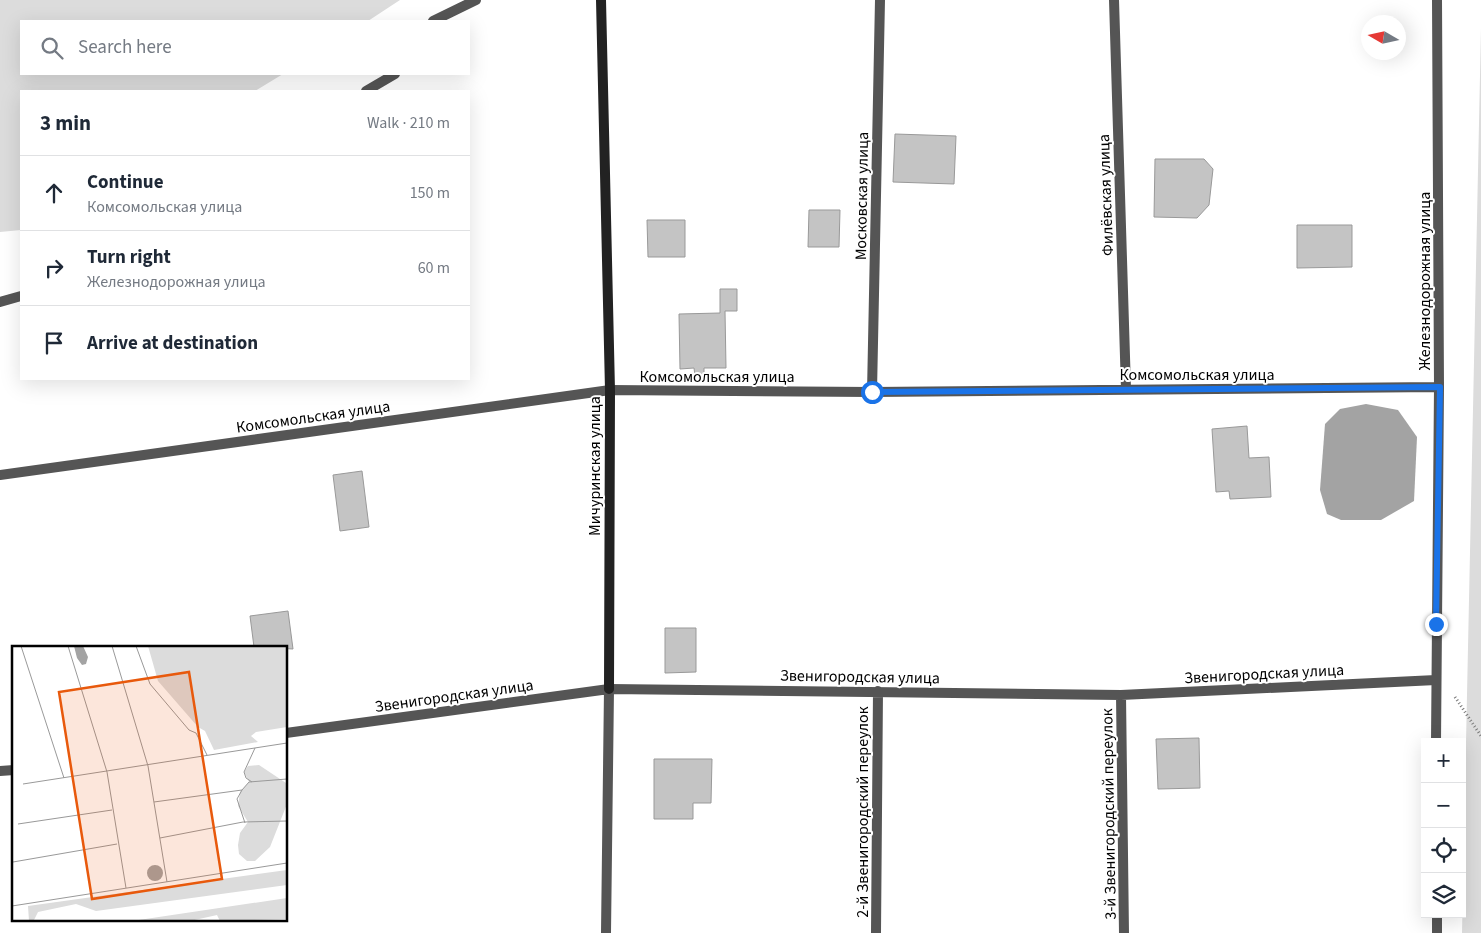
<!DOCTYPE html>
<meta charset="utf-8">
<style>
:root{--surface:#fff;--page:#f2f2f3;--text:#1f2937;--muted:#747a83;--line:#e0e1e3}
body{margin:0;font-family:"Source Sans 3",sans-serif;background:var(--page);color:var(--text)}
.controls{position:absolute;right:15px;bottom:15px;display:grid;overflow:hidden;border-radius:0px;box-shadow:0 5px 20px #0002}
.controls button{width:45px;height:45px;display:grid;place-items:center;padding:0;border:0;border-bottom:1px solid var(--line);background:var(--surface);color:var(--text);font:25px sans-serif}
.compass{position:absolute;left:1361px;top:15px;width:45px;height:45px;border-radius:50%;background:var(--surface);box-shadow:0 5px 20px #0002;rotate:279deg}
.stop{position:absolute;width:15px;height:15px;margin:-11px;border:4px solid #1a73e8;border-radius:50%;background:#fff}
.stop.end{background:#1a73e8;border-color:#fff;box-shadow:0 1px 5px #0008}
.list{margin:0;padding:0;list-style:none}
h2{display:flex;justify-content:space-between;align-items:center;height:65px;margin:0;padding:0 20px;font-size:21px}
h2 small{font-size:16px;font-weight:400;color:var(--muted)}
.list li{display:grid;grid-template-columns:32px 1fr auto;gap:15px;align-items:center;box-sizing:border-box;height:75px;padding:0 20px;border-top:1px solid var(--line)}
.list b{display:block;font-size:19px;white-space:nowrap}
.list p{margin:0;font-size:16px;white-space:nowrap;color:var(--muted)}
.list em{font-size:16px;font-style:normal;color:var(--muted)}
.icon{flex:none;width:28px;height:28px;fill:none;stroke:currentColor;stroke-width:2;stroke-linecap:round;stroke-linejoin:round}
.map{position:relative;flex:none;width:1481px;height:933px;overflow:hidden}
.search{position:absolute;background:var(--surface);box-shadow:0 5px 20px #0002;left:20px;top:20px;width:450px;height:55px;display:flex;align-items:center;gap:12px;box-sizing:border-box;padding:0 18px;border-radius:0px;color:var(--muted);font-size:19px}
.panel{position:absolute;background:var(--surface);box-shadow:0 5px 20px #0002;left:20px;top:90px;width:450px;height:290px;border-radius:0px}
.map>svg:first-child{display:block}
</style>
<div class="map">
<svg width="1481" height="933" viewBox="0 0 1481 933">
<rect width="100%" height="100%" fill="#fff"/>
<!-- green -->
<path fill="#dcdcdc" d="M0 0H400L368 21H21V74H283L255 91H21V230L0 232Z
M1481 28V933H1462Z"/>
<!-- water -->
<path fill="#a3a3a3" d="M1366 404 1398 410 1417 437 1414 501 1381 520H1341L1327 514 1320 490 1325 424 1340 409Z"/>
<!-- building -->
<path fill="#c4c4c4" stroke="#999" d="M895 134 956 136 954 184 893 182Z
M1155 159H1204L1213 169 1209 205 1197 218 1154 217Z
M809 210H840L839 247H808Z
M647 220H685V257H648Z
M1297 225H1352V267L1297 268Z
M720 289H737V311H725L726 368H704V376H695L694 368 680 369 679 314 720 313Z
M1247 426 1249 458 1269 457 1271 497 1230 499 1229 491 1216 492 1212 429Z
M362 471 369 527 340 531 333 475Z
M288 611 293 649 254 647 250 616Z
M665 628H696V672L665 673Z
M1199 738 1200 788 1158 789 1156 739Z
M654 759H712L711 803H693V819H654Z"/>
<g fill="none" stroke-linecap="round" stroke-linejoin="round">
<!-- path -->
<path stroke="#777" stroke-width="3" stroke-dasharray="1 2.5" stroke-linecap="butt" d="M1455 697 1481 736"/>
<!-- street -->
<path stroke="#555" stroke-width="10" d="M1114 0 1126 389
M433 21 476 0
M366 91 395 74
M0 302 21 296
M872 392 880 0
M0 475 610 390 872 392 1439 387
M1121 695 1124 933
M286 733 609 689 1121 695 1436 680
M1436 742 1439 387 1437 0
M0 771 14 770
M1437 914V933
M606 933 609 689
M876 933 878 691"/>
<!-- secondary -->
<path stroke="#222" stroke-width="10" d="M601 0 610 390 609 689"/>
</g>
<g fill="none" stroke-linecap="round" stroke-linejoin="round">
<!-- route -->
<path stroke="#1a73e8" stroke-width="6" d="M872 392 1440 387 1436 624"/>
</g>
<g text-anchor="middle" stroke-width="4" stroke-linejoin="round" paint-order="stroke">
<!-- street labels -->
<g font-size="16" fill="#000" stroke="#fff">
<text transform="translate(1105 195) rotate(-92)" y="6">Филёвская улица</text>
<text transform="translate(861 196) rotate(-89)" y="6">Московская улица</text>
<text transform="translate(1424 281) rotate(-90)" y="6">Железнодорожная улица</text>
<text x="1197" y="380">Комсомольская улица</text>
<text x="717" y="382">Комсомольская улица</text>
<text transform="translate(313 416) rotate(-8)" y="6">Комсомольская улица</text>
<text transform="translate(594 466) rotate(-90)" y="6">Мичуринская улица</text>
<text transform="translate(1264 673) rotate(-3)" y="6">Звенигородская улица</text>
<text transform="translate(860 676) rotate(1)" y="6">Звенигородская улица</text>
<text transform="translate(454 695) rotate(-8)" y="6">Звенигородская улица</text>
<text transform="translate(862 812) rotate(-90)" y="6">2-й Звенигородский переулок</text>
<text transform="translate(1108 814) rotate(-91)" y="6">3-й Звенигородский переулок</text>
</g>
</g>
<!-- overview -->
<g transform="translate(12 646)">
<rect width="275" height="275" fill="#fff"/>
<path d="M136 0H275V81L244 86 239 90 246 96 202 104 193 85 186 81 146 35ZM247 119 274 137 275 158 258 201 243 215H235L227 208 226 199 228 187 236 176 226 160 228 146 237 136 232 126 236 120ZM275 224V239L84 265 64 258 26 266 22 274 17 275 16 260ZM275 252V273L208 275 205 269 178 275H120Z" fill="#dcdcdc"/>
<path d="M62 0H71L76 11 74 18 70 19 65 12ZM135 227a8 8 0 1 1 16 0a8 8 0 1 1-16 0Z" fill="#a3a3a3"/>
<path fill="none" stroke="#999" stroke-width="1" d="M9 0 52 132M56 0 95 126 114 242M100 0 136 120 155 236M124 0 138 38 177 84 184 87 195 109M240 136 234 132 232 126 243 102M11 138 275 97M230 144 225 153 233 177M142 156 230 144 237 136 275 133M6 178 100 164M148 192 231 176 275 175M1 216 105 198M0 260 275 217"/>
<path fill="#e8590c" fill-opacity="0.15" stroke="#e8590c" stroke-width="2.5" d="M177 26 210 233 80 253 47 46Z"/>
<rect width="275" height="275" fill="none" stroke="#000" stroke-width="2.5"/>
</g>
</svg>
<div class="controls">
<button>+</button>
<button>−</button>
<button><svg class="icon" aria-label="locate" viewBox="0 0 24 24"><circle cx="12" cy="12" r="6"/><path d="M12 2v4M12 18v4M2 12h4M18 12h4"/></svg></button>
<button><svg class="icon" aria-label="layers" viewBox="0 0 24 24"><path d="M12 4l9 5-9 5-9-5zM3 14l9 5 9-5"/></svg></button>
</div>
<svg class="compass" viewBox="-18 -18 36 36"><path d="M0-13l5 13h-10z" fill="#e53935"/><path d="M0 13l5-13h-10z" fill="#747a83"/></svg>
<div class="stop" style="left:872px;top:392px"></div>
<div class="stop end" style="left:1436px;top:624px"></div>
<div class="search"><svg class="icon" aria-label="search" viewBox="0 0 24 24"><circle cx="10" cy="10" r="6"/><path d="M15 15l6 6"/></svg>Search here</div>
<section class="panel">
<h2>3 min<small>Walk · 210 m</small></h2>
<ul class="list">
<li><svg class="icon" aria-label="ahead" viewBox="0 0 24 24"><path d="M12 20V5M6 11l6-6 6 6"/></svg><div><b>Continue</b><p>Комсомольская улица</p></div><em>150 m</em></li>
<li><svg class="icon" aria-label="right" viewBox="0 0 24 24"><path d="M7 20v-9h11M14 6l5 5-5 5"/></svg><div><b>Turn right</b><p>Железнодорожная улица</p></div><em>60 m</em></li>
<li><svg class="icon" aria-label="arrive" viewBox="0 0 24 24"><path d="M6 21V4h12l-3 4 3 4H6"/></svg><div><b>Arrive at destination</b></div></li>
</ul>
</section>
</div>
